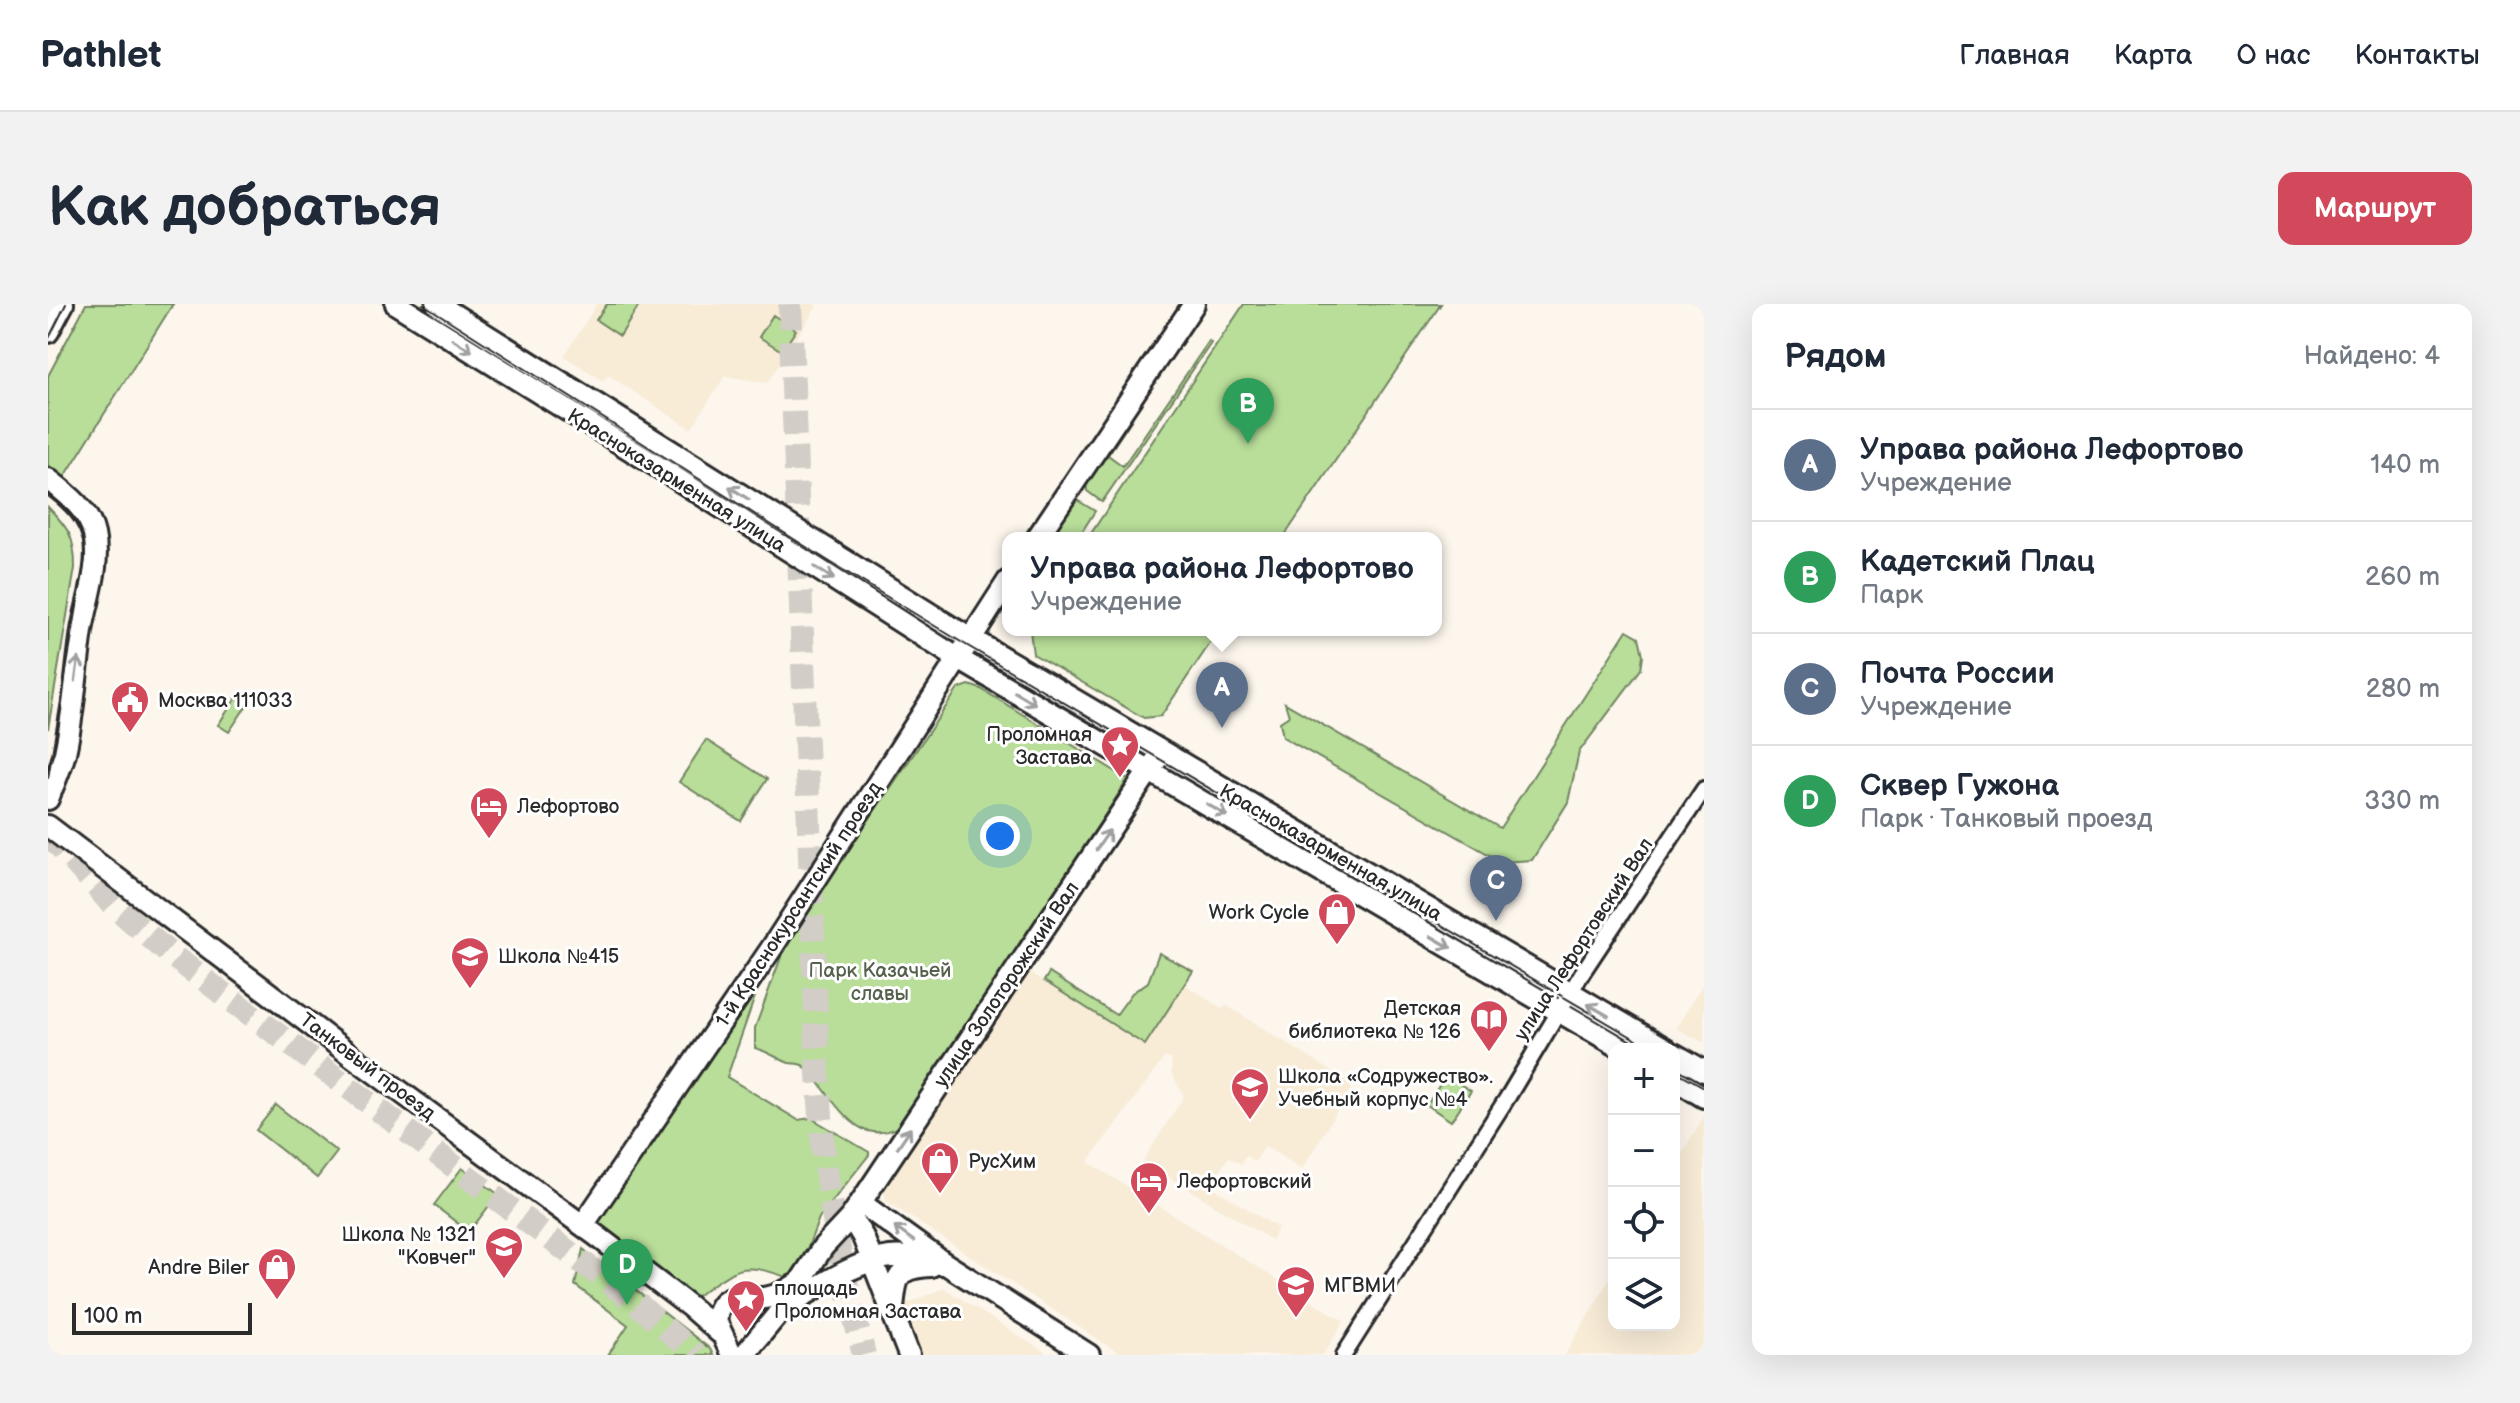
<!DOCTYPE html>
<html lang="ru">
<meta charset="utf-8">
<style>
:root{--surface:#fff;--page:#f2f2f3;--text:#1f2937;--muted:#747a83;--line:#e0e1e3;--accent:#d1495b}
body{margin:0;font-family:"Balsamiq Sans",sans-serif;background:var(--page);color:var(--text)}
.controls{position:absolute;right:24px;bottom:24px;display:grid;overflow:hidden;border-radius:16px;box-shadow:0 8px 32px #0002}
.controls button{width:72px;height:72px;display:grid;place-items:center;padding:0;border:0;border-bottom:2px solid var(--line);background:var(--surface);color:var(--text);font:40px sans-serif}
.scale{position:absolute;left:24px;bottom:20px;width:180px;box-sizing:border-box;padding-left:8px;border:4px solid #2b2b2b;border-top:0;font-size:22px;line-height:28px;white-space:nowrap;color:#2b2b2b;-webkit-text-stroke:6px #fff;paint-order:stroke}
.you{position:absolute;left:952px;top:532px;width:28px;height:28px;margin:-20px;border:6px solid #fff;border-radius:50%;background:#1a73e8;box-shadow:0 0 0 12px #1a73e833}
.badge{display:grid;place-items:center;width:52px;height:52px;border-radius:50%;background:var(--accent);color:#fff;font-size:26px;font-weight:700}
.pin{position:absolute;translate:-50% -66px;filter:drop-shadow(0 2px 4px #0008)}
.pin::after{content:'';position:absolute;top:42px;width:28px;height:24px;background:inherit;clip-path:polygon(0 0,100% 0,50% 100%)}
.popup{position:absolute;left:954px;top:228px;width:440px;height:104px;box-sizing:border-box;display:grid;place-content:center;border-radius:16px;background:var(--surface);filter:drop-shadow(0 2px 6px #0005);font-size:26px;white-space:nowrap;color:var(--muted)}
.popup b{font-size:30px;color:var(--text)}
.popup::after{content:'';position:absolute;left:50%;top:100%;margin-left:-16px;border:16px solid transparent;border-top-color:var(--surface)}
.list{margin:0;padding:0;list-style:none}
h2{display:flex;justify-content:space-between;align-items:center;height:104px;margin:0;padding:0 32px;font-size:34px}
h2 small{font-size:26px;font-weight:400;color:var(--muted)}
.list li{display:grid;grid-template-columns:52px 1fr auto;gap:24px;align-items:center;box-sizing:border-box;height:112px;padding:0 32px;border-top:2px solid var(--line)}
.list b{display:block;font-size:30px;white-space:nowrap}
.list p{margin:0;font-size:26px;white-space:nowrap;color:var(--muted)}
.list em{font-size:26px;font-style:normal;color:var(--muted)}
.icon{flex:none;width:44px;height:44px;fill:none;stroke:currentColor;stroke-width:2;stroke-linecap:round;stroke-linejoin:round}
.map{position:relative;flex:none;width:1656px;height:1051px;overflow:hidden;border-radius:16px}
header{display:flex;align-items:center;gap:48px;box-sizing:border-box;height:112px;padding:0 40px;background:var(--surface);border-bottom:2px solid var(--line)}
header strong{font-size:38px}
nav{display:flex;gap:44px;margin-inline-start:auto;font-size:28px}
.intro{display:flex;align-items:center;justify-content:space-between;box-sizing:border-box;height:192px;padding:0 48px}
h1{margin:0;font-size:56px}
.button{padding:20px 36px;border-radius:16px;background:var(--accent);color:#fff;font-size:28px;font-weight:700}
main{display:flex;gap:48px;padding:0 48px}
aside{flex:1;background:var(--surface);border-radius:16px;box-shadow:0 8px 32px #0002}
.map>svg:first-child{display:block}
</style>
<header>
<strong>Pathlet</strong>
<nav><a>Главная</a><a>Карта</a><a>О нас</a><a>Контакты</a></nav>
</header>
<div class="intro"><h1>Как добраться</h1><a class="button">Маршрут</a></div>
<main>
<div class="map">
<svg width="1656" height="1051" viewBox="0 0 1656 1051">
<rect width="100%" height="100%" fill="#fcf6ed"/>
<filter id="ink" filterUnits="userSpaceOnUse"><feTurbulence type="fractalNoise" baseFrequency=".0125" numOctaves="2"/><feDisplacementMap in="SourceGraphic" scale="16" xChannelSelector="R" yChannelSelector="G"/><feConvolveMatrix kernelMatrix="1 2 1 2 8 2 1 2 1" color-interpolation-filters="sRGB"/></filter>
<g filter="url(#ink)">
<!-- built -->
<path fill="#f8ecd7" d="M549 0H766L769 2 719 79 677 72 643 125 560 71 555 77 516 52Z
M977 666 1097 741 1136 680 1175 705 1178 701 1305 781 1254 865 1217 842 1207 858 1198 852 1193 860 1180 853 1163 882 1230 924 1223 936 1095 857 1136 792 1123 769 1124 756 1117 753 1040 858 1296 1017 1275 1051H1074L838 897 836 883Z
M1656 678V739L1628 724Z
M1656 812V1051H1517L1566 967V1021H1626V863Z
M896 984 1001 1051H870L850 1003Z"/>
<!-- green -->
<path fill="#b8de99" stroke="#728462" stroke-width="2" d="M38 0H125L16 174 0 161V72Z
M559 0H592L572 32 548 16Z
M1196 0H1393L1235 234H1040Z
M725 11 748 26 734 47 711 33Z
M1161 37 1163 39 1054 198 1039 187 1038 177 1081 114 1084 115 1060 151 1075 162Z
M1029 196 1047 207 1030 234H1001L1025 199Z
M0 203C21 225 27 233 27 264L0 425Z
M982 326H1171L1113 412 1096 414 985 350Z
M1579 326 1591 333 1595 351 1593 365 1531 448 1520 498 1484 556 1454 558 1235 433 1232 418 1241 412 1237 399 1452 524Z
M921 381 933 385 1080 475 864 814C822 847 800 818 775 784 769 776 762 765 754 761 750 759 745 760 741 759 730 755 719 747 707 744V724L740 634 910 385Z
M188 394 199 401 181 428 170 421Z
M658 436 719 475 693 517 631 478Z
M1111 649 1145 667 1097 741 996 677 1001 669 1068 711 1084 689 1100 678Z
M710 675 711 681 679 773 750 816 763 814 821 848V851L771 914 760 943 741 974C690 956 690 964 647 993L549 918V914Z
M1398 771 1423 787 1403 817 1379 801Z
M228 801 289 848 269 874 208 826Z
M414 864 450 890 421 928 386 901Z
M535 945 662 1045 665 1051H560L580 1021 527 981Z"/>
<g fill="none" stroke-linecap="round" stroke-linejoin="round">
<!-- primary-tunnel -->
<path stroke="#d2cdc6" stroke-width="24" stroke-dasharray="24 12" stroke-linecap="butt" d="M742 0 770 770 776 854 793 958 816 1051
M0 529 65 601 122 650 586 997 648 1051"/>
<defs>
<path id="street" d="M1296 1051 1461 791 1534 669 1656 485"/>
<path id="secondary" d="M348 0 615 166 909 354 1575 745
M389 0 903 323 1618 745
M0 28 15 0
M0 175C18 189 41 206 46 230 53 262 39 296 34 327 28 367 26 409 17 449 13 464 6 479 0 495
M989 234 1146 0
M0 522 304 752 549 932 641 1002 672 1029
M1626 750 1656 767
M1626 775 1656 793
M813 899 896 959 1041 1051
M803 913 815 933 861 1051
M535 921 723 645 960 277
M740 1001C771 983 805 958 842 953 859 951 876 957 892 960
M845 1005C848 974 847 964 883 962
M684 1051 668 1017C671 992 685 991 705 994 720 996 736 989 747 981
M696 1051 734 1005 775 943 803 913 1109 455"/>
</defs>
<!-- street casing -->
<use href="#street" stroke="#2b2b2b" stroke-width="20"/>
<!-- secondary casing -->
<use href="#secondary" stroke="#2b2b2b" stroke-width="26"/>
<!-- street -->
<use href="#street" stroke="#fff" stroke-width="14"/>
<!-- secondary -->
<use href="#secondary" stroke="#fff" stroke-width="20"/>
<!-- tram -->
<path stroke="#2b2b2b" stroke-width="2" d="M375 0 782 258 918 341 1604 745
M0 36 18 0
M0 192C22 209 37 225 37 255L0 474
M1626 766 1656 783"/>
</g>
<!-- one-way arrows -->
<defs><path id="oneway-shaft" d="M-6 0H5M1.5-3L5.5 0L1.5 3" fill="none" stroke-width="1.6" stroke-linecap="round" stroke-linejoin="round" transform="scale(2)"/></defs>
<g stroke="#a0a0a0">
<use href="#oneway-shaft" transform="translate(414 41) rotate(32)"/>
<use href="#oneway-shaft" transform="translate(691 189) rotate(-147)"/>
<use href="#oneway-shaft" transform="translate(776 269) rotate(32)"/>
<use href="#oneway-shaft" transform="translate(29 365) rotate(-82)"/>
<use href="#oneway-shaft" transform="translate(977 394) rotate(31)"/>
<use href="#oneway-shaft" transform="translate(1169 506) rotate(31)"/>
<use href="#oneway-shaft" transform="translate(1055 536) rotate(-56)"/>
<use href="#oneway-shaft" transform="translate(1393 638) rotate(30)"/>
<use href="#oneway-shaft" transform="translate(1550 706) rotate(-150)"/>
<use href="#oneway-shaft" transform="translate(856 834) rotate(-56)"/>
<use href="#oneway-shaft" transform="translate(856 930) rotate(-144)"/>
</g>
</g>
<!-- icons -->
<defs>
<symbol id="civic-pin" viewBox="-11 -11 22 30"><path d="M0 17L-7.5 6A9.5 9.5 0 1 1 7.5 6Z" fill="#d1495b" stroke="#fff"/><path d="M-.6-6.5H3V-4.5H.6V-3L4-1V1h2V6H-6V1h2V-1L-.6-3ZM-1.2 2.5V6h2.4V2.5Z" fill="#fff"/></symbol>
<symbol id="sight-pin" viewBox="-11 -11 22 30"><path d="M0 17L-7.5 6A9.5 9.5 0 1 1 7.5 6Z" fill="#d1495b" stroke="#fff"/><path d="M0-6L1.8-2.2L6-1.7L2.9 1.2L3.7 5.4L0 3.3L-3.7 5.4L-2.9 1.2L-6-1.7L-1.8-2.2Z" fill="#fff"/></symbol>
<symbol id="hotel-pin" viewBox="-11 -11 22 30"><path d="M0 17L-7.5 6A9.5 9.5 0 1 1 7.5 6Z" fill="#d1495b" stroke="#fff"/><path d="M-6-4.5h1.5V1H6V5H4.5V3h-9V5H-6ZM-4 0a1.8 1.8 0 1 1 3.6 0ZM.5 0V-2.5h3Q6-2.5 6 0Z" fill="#fff"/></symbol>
<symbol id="shop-pin" viewBox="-11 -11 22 30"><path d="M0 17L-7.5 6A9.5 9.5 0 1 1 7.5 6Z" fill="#d1495b" stroke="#fff"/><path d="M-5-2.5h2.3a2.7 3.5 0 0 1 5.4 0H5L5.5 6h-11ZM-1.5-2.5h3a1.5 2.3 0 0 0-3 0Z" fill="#fff"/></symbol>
<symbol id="school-pin" viewBox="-11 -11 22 30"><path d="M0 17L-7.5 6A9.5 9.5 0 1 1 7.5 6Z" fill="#d1495b" stroke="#fff"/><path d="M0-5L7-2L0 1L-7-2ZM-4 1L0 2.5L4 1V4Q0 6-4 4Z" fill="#fff"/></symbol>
<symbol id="library-pin" viewBox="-11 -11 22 30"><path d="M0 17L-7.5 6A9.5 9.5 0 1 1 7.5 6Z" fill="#d1495b" stroke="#fff"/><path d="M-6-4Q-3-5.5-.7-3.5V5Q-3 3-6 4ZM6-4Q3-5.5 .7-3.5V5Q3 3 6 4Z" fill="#fff"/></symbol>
<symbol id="university-pin" viewBox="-11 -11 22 30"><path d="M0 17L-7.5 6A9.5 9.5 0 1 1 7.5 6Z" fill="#d1495b" stroke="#fff"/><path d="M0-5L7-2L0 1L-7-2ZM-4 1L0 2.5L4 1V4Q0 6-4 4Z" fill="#fff"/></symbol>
</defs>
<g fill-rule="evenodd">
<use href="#civic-pin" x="60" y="374" width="44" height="60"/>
<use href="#sight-pin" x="1050" y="419" width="44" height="60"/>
<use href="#hotel-pin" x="419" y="480" width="44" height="60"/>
<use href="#shop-pin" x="1267" y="586" width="44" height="60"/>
<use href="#school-pin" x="400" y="630" width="44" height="60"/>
<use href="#library-pin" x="1419" y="693" width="44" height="60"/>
<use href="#school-pin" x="1180" y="761" width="44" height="60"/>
<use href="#shop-pin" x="870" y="835" width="44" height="60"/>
<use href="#hotel-pin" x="1079" y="855" width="44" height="60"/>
<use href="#school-pin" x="434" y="920" width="44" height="60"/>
<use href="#shop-pin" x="207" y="941" width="44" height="60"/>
<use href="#university-pin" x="1226" y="959" width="44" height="60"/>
<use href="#sight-pin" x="676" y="973" width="44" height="60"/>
</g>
<g text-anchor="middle" stroke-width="6" stroke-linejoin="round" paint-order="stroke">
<!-- street labels -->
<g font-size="20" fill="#2b2b2b" stroke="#fff">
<text transform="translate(629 176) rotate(32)" y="7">Красноказарменная улица</text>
<text transform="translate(1283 548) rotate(30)" y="7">Красноказарменная улица</text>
<text transform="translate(750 600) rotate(-57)" y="7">1-й Краснокурсантский проезд</text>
<text transform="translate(1535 635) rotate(-57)" y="7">улица Лефортовский Вал</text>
<text transform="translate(958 680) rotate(-56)" y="7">улица Золоторожский Вал</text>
<text transform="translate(320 762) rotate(37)" y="7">Танковый проезд</text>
</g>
<!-- poi labels -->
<g font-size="20" fill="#2b2b2b" stroke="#fff" text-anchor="start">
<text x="110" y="403">Москва 111033</text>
<text x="1044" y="437" text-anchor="end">Проломная<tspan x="1044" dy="23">Застава</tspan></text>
<text x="469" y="509">Лефортово</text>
<text x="1261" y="615" text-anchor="end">Work Cycle</text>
<text x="450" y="659">Школа №415</text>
<text x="1413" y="711" text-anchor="end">Детская<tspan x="1413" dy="23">библиотека № 126</tspan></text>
<text x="1230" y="779">Школа «Содружество».<tspan x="1230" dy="23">Учебный корпус №4</tspan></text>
<text x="920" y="864">РусХим</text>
<text x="1129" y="884">Лефортовский</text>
<text x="428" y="937" text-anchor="end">Школа № 1321<tspan x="428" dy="23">"Ковчег"</tspan></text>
<text x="201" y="970" text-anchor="end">Andre Biler</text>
<text x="1276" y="988">МГВМИ</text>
<text x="726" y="991">площадь<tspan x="726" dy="23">Проломная Застава</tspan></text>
</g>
<!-- park labels -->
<g font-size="20" fill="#55614c" stroke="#fff">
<text x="832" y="673">Парк Казачьей<tspan x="832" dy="23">славы</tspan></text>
</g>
</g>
</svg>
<div class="controls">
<button>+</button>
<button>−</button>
<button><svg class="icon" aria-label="locate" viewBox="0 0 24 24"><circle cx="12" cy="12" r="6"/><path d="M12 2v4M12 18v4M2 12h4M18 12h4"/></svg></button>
<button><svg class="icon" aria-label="layers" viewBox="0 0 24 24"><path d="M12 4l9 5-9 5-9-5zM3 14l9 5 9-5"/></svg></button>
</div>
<div class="scale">100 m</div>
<div class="you"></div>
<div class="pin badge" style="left:1174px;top:424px;background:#5c6f8a">A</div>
<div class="popup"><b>Управа района Лефортово</b>Учреждение</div>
<div class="pin badge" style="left:1200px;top:140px;background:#2e9e5b">B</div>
<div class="pin badge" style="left:1448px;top:617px;background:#5c6f8a">C</div>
<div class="pin badge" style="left:579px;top:1001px;background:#2e9e5b">D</div>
</div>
<aside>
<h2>Рядом<small>Найдено: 4</small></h2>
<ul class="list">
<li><span class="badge" style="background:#5c6f8a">A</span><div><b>Управа района Лефортово</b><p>Учреждение</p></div><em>140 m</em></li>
<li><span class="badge" style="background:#2e9e5b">B</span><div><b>Кадетский Плац</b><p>Парк</p></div><em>260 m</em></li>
<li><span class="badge" style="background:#5c6f8a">C</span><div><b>Почта России</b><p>Учреждение</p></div><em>280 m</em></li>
<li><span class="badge" style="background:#2e9e5b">D</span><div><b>Сквер Гужона</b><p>Парк · Танковый проезд</p></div><em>330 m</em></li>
</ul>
</aside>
</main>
